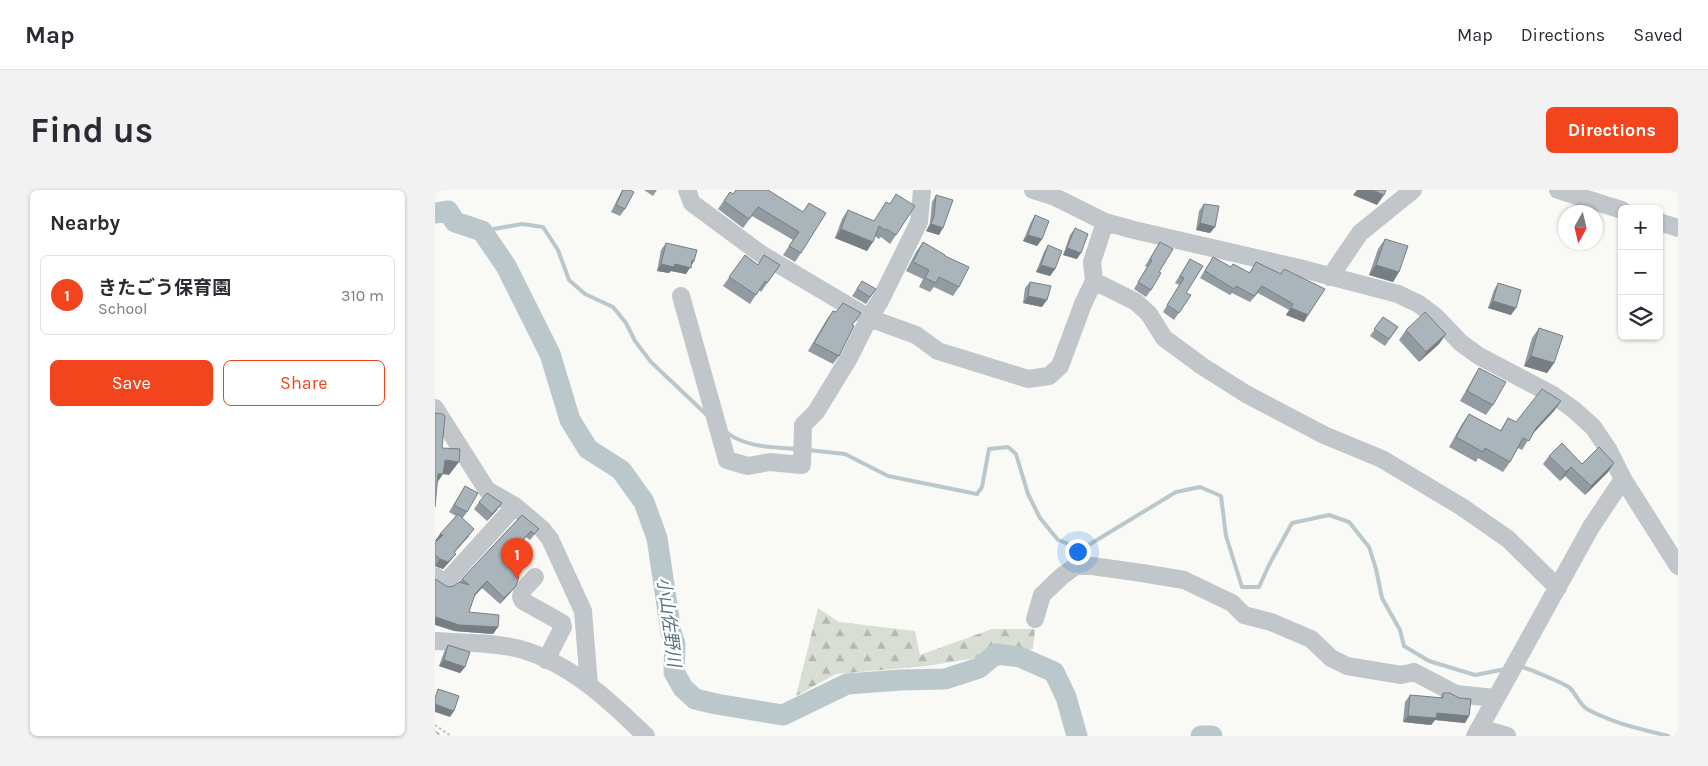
<!DOCTYPE html>
<meta charset="utf-8">
<style>
:root{--surface:#fff;--page:#f2f2f3;--text:#2b2b33;--muted:#7c7c81;--line:#e1e1e2;--accent:#f2451d}
body{margin:0;font-family:Karla,"Noto Sans JP",sans-serif;background:var(--page);color:var(--text)}
.controls{position:absolute;right:15px;top:15px;display:grid;overflow:hidden;border-radius:8px;box-shadow:0 1px 4px #0004}
.controls button{width:45px;height:45px;display:grid;place-items:center;padding:0;border:0;border-bottom:1px solid var(--line);background:var(--surface);color:var(--text);font:25px sans-serif}
.compass{position:absolute;left:1123px;top:15px;width:45px;height:45px;border-radius:50%;background:var(--surface);box-shadow:0 1px 4px #0004;rotate:188deg}
.you{position:absolute;left:642px;top:361px;width:18px;height:18px;margin:-12px;border:4px solid #fff;border-radius:50%;background:#1a73e8;box-shadow:0 0 0 8px #1a73e833}
.badge{display:grid;place-items:center;width:32px;height:32px;border-radius:50%;background:var(--accent);color:#fff;font-size:16px;font-weight:700}
.pin{position:absolute;translate:-50% -41px;filter:drop-shadow(0 1px 2px #0008)}
.pin::after{content:'';position:absolute;top:26px;width:18px;height:15px;background:inherit;clip-path:polygon(0 0,100% 0,50% 100%)}
.list{margin:0;padding:0;list-style:none}
h2{display:flex;justify-content:space-between;align-items:center;height:65px;margin:0;padding:0 20px;font-size:21px}
h2 small{font-size:16px;font-weight:400;color:var(--muted)}
.list li{display:grid;grid-template-columns:32px 1fr auto;gap:15px;align-items:center;box-sizing:border-box;height:80px;margin:0 10px 10px;padding:0 10px;border:1px solid var(--line);border-radius:8px}
.list b{display:block;font-size:19px;white-space:nowrap}
.list p{margin:0;font-size:16px;white-space:nowrap;color:var(--muted)}
.list em{font-size:16px;font-style:normal;color:var(--muted)}
.actions{display:flex;gap:10px;padding:15px 20px}
.actions a{flex:1;padding:11px 0;border:1px solid var(--accent);border-radius:8px;text-align:center;font-size:18px;color:var(--accent)}
.actions .main{background:var(--accent);color:#fff}
.icon{flex:none;width:28px;height:28px;fill:none;stroke:currentColor;stroke-width:2;stroke-linecap:round;stroke-linejoin:round}
.map{position:relative;flex:none;width:1243px;height:546px;overflow:hidden;border-radius:8px}
header{display:flex;align-items:center;gap:30px;box-sizing:border-box;height:70px;padding:0 25px;background:var(--surface);border-bottom:1px solid var(--line)}
header strong{font-size:24px}
nav{display:flex;gap:28px;margin-inline-start:auto;font-size:18px}
.intro{display:flex;align-items:center;justify-content:space-between;box-sizing:border-box;height:120px;padding:0 30px}
h1{margin:0;font-size:35px}
.button{padding:12px 22px;border-radius:8px;background:var(--accent);color:#fff;font-size:18px;font-weight:700}
main{display:flex;gap:30px;padding:0 30px}
aside{flex:1;background:var(--surface);border-radius:8px;box-shadow:0 1px 4px #0004}
.map>svg:first-child{display:block}
</style>
<header>
<strong>Map</strong>
<nav><a>Map</a><a>Directions</a><a>Saved</a></nav>
</header>
<div class="intro"><h1>Find us</h1><a class="button">Directions</a></div>
<main>
<aside>
<h2>Nearby<small></small></h2>
<ul class="list">
<li><span class="badge">1</span><div><b>きたごう保育園</b><p>School</p></div><em>310 m</em></li>
</ul>
<div class="actions"><a class="main">Save</a><a>Share</a></div>
</aside>
<div class="map">
<svg width="1243" height="546" viewBox="0 0 1243 546">
<defs>
<pattern id="forest-firs" width="22" height="20" patternUnits="userSpaceOnUse" patternTransform="scale(1.25)"><rect width="22" height="20" fill="#d9ded5"/><path d="M5 1l3.5 6h-7zM16 11l3.5 6h-7z" fill="#b3b9b2"/></pattern>
</defs>
<rect width="100%" height="100%" fill="#f9f9f6"/>
<!-- forest -->
<path fill="url(#forest-firs)" d="M383 418 404 432 480 441 485 465 557 439H600L598 459 492 476 401 484 361 506Z"/>
<g fill="none" stroke-linecap="round" stroke-linejoin="round">
<!-- stream -->
<path stroke="#bac8cc" stroke-width="4" d="M47 41 87 34 108 37 123 60 134 90 150 104 178 117 191 133 200 151 216 172 273 226
M291 242C311 258 339 257 363 259
M373 260 410 264 453 286 542 304 547 297 554 259 573 257 581 264 593 304 605 328 623 350 647 359 741 302 765 297 786 306 791 346 807 397H824L834 375 857 333 894 325 914 332 934 357 941 379 947 408 965 440 969 456 994 471 1040 485 1071 479
M1086 477C1091 477 1132 495 1135 498 1141 504 1145 515 1152 519 1177 533 1206 539 1233 546"/>
<!-- river -->
<path stroke="#bac8cc" stroke-width="21" d="M0 23 13 21 20 32 47 41 71 76 115 164 135 230 153 259 186 280 209 312 222 348 236 442 240 454 239 482 248 498 260 509 281 514 348 525 412 494 465 490 510 489 544 478 561 464 585 467 619 482 631 507 642 546
M766 546H777"/>
<!-- path -->
<path stroke="#bbbfc2" stroke-width="2" stroke-dasharray="2.5 2.5" stroke-linecap="butt" d="M0 535 16 546"/>
<!-- minor -->
<path stroke="#c1c6ca" stroke-width="18" d="M252 0 257 13 326 64 434 128 481 145 503 161 593 189 614 186 625 176 648 114 659 91 657 72 670 32
M598 0 620 7 670 32 699 40 864 78 963 104 984 114 1001 127 1026 153 1044 166 1118 205 1138 219 1158 237 1173 259 1188 289 1243 376
M1123 0 1187 20
M1224 32 1243 38
M895 87 925 43 978 0
M659 91 701 112 714 124 729 148 767 176 811 204 889 245 947 269 1027 317 1073 349 1123 398
M246 106 292 270 313 276 335 272 367 275 368 235 381 222 414 168 434 128 445 111 484 32 487 0
M0 218 52 300 80 316 107 339 115 349 148 421 154 495
M0 386 10 393 80 316
M100 387 87 401 86 407 88 411 122 430 127 433 128 437 111 470
M600 429 607 405 627 386 641 376H657L707 383 749 390 797 413 809 425 836 432 876 449 896 468 912 476 966 485 979 482 1021 504 1060 508
M0 451C27 453 58 452 85 459 135 473 175 511 211 546
M1045 538 1072 546
M1040 546 1156 337 1188 289"/>
</g>
<!-- wall -->
<path fill="#929ba1" d="M187 0H195L190 19 185 26 176 22Z
M209 0H222L218 6Z
M334 1 365 20 368 22 374 13 366 63 360 72 348 65 358 50 317 26 308 38 283 19 295 2 298 4Z
M501 5 504 45 491 41 495 33 497 12Z
M769 14 780 37 775 43 761 40 764 21Z
M413 20 439 31 461 45 455 54 446 47 444 49 440 46 432 61 400 48 407 29Z
M600 25 607 49 602 56 588 51 596 32Z
M640 38 642 69 628 65 635 45Z
M950 49 964 82 958 92 934 85 943 59Z
M488 52 510 66 524 97 518 106 499 97 495 102 484 97 488 89 471 81 481 62Z
M725 52 724 82 716 100 711 107 699 99 712 77 710 76Z
M231 53 259 71 251 84 236 81 234 83 222 81 226 60Z
M613 55 620 79 615 86 601 82 609 62Z
M310 65 322 74 345 75 326 102 324 100 315 114 288 96Z
M778 67 796 77 814 83 821 72 846 84 849 79 873 125 869 132 851 125 854 120 823 103 815 112 797 103 795 105 765 88Z
M755 69 751 103 756 105 739 130 728 122 744 95 740 93Z
M427 91 441 99 431 114 417 106Z
M595 92 607 117 588 113 590 98Z
M1063 93 1076 125 1053 118 1059 100Z
M398 121 417 135 404 166 398 174 373 161 392 129Z
M948 127 963 137 950 156 935 146Z
M1104 138 1119 173 1112 183 1089 176 1097 148Z
M971 140 1011 144 1004 154 984 172 964 150Z
M1044 178 1058 215 1051 225 1025 211 1038 188Z
M1126 211 1119 221 1097 244 1087 260 1083 258 1075 272 1068 282 1043 268 1041 272 1014 257 1027 234 1034 224 1065 241 1073 228 1081 232Z
M1114 266 1147 274 1179 273 1173 282 1150 305 1130 286 1125 291 1108 274Z
M30 296 32 322 27 329 34 346 20 362 16 370 8 379 0 376V353L2 351H0L21 326 14 322Z
M44 312 62 320 52 331 39 319Z
M87 325 104 339 95 350 91 347 69 373 76 402 65 414 47 398 39 406 34 422 63 437 58 444 19 441 13 397 19 396 24 392Z
M13 455 30 477 25 483 4 476 9 462Z
M1008 503 1024 508 1034 526 1030 533 1000 530 996 535 968 532 970 512 975 505 1005 508Z"/>
<!-- shaded-wall -->
<path fill="#777e83" d="M922 0H937L949 5 942 15 918 5Z
M765 33 780 37 775 43 761 40Z
M496 34 508 38 504 45 491 41Z
M406 39 438 52 432 61 400 48Z
M593 45 607 49 602 56 588 51Z
M632 58 646 63 642 69 628 65Z
M257 70 259 71 251 84 236 81 234 83 222 81 226 74H240Z
M606 75 620 79 615 86 601 82Z
M941 75 964 82 958 92 934 85Z
M593 106 612 110 607 117 588 113Z
M1058 111 1081 118 1076 125 1053 118Z
M856 118 873 125 869 132 851 125Z
M1011 144 1004 154 984 172 991 162Z
M1096 166 1119 173 1112 183 1089 176Z
M1126 211 1119 221 1094 248 1101 238Z
M10 270 24 272 14 285 0 283Z
M1179 273 1173 282 1150 305 1156 296Z
M1136 277 1130 286 1125 291 1131 282Z
M3 284H8L0 296Z
M67 313 62 320 52 331 57 324Z
M39 339 34 346 14 368 19 362Z
M96 341 91 347 63 379 68 372Z
M5 344 8 345 4 351H0Z
M21 364 16 370 8 379 0 376 5 369Z
M52 391 47 398 35 411 40 404Z
M81 396 76 402 65 414 69 408Z
M1 427 63 437 58 444 19 441 0 435V430Z
M9 470 30 477 25 483 4 476Z
M0 514 19 521 15 527 0 522Z
M1002 523 1034 526 1030 533 1000 530 996 535 968 532 973 526Z"/>
<!-- building -->
<path fill="#aab4bb" stroke="#777e83" d="M188 0H195L199 2 190 19 181 15Z
M301 0H333L365 20 368 22 374 13 391 23 366 63 354 56 364 42 323 17 314 29 289 11 295 2 298 4Z
M937 0H951L949 5Z
M461 4 480 16 461 45 452 39 450 40 444 36 438 52 406 39 413 20 439 31 451 12 455 14Z
M501 5 518 10 508 38 496 34 499 26Z
M769 14 784 16 780 37 765 33Z
M600 25 614 31 607 49 593 45Z
M640 38 653 44 646 63 632 58Z
M950 49 973 56 964 82 941 75Z
M488 52 510 65V66L534 77 524 97 504 87 501 93 490 88 494 80 478 72Z
M725 52 738 59 724 82 726 83 716 100 703 92 717 70 715 69Z
M231 53 262 60 259 71 257 70 256 78 240 74 239 77 226 74Z
M613 55 627 61 620 79 606 75Z
M310 65 323 75 329 65 345 75 332 93 330 91 321 105 294 87Z
M778 67 796 77 798 74 815 83 821 72 846 84 849 79 890 99 873 125 856 118 858 114 827 96 819 106 801 96 799 99 770 81Z
M755 69 768 76 751 103 756 105 744 123 732 115 749 88 745 86Z
M427 91 441 99 435 107 422 99Z
M595 92 616 96 612 110 593 106Z
M1063 93 1086 100 1081 118 1058 111Z
M408 113 426 123 417 135 419 136 404 166 379 153 398 121 401 122Z
M990 122 1011 144 991 162 971 140Z
M948 127 963 137 954 149 939 139Z
M1104 138 1128 146 1119 173 1096 166Z
M1044 178 1071 192 1058 215 1032 201Z
M1107 199 1126 211 1101 238 1094 251 1088 248 1075 272 1050 258 1048 262 1021 247 1034 224 1066 241 1073 228 1081 232Z
M0 223 8 224 10 226 7 258 25 259 24 272 10 270 8 284H3L0 317Z
M1127 253 1147 274 1164 257 1179 273 1156 296 1136 277 1131 282 1114 266Z
M30 296 43 303 32 322 19 315Z
M52 303 67 313 57 324 44 312Z
M23 324 39 339 19 362 21 364 13 372 5 369 0 365V353L8 345 5 344Z
M87 325 104 339 99 344 96 341 68 372 84 387 81 396 69 408 52 391 40 404 34 422 64 425 63 437 24 435 1 427 0 431V389L13 397 19 396 24 392 34 395 27 389Z
M13 455 35 462 30 477 9 470Z
M3 499 24 506 19 521 0 514V508Z
M1008 503H1015L1024 508 1036 509 1034 526 1002 523 1001 528 973 526 975 505 1008 508Z
M0 541 4 544 3 546H0Z"/>
<g text-anchor="middle" stroke-width="5" stroke-linejoin="round" paint-order="stroke">
<!-- water labels -->
<g font-size="18" font-style="italic" fill="#5c767e" stroke="#fff">
<text transform="translate(234 432) rotate(83)" y="6">小山佐野川</text>
</g>
</g>
</svg>
<div class="controls">
<button>+</button>
<button>−</button>
<button><svg class="icon" aria-label="layers" viewBox="0 0 24 24"><path d="M12 4l9 5-9 5-9-5zM3 14l9 5 9-5"/></svg></button>
</div>
<svg class="compass" viewBox="-18 -18 36 36"><path d="M0-13l5 13h-10z" fill="#e53935"/><path d="M0 13l5-13h-10z" fill="#7c7c81"/></svg>
<div class="you"></div>
<div class="pin badge" style="left:82px;top:389px">1</div>
</div>
</main>
